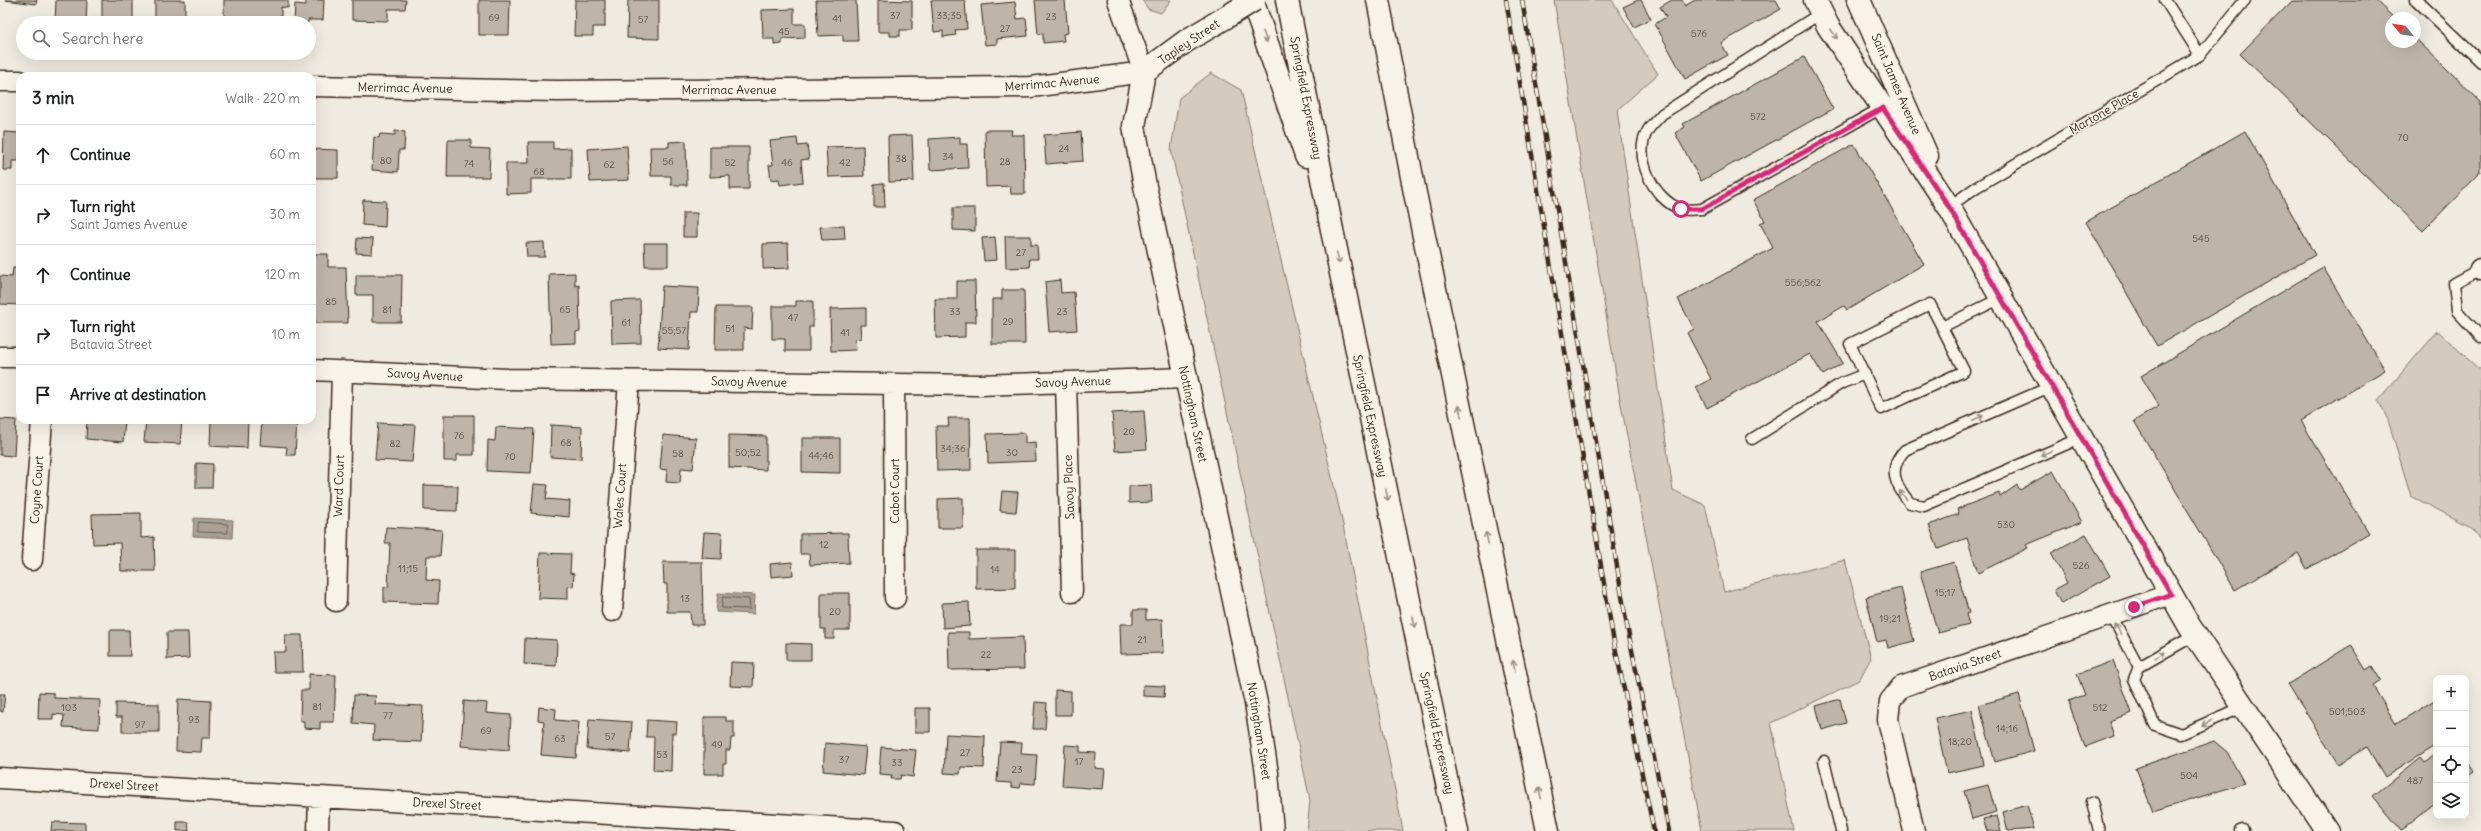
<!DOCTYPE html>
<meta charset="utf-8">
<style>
:root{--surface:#fff;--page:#f6f6f6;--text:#202124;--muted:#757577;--line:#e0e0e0}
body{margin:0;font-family:Delius,sans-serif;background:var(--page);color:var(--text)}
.controls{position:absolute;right:12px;bottom:12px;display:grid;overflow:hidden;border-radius:8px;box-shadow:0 4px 16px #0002}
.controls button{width:36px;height:36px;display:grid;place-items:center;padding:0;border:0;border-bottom:1px solid var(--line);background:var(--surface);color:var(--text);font:20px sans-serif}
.compass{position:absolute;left:2385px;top:12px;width:36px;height:36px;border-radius:50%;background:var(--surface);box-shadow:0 4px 16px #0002;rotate:300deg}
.stop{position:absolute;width:12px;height:12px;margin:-9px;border:3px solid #db2777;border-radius:50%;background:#fff}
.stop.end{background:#db2777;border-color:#fff;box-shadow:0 1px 4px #0008}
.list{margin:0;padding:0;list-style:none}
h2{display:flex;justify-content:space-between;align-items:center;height:52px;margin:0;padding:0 16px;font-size:17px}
h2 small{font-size:13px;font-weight:400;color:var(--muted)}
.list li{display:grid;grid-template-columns:26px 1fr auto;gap:12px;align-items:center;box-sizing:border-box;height:60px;padding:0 16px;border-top:1px solid var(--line)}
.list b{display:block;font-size:15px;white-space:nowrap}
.list p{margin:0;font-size:13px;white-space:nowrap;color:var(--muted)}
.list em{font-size:13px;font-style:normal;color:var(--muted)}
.icon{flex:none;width:22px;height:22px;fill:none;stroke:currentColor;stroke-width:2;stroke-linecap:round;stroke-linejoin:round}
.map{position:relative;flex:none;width:2481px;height:831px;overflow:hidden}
.search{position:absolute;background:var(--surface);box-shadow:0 4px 16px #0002;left:16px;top:16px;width:300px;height:44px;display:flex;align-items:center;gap:10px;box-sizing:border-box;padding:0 14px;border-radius:22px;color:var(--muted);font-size:15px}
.panel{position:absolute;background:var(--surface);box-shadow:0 4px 16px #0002;left:16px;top:72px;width:300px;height:352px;border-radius:12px}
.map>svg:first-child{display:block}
</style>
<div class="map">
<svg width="2481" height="831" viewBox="0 0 2481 831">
<rect width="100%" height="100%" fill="#efebe0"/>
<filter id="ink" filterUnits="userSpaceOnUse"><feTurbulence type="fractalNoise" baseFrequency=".025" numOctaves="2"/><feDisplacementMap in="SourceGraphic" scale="8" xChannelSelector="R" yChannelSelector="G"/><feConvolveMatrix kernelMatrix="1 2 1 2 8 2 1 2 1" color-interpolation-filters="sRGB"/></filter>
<g filter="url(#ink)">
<!-- green -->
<path fill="#d1cbc0" stroke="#867a6f" d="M1142 0H1171L1161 13 1148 9Z
M1554 0H1612L1658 74 1617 110 1673 490 1705 505 1724 592 1845 560 1871 658 1859 680 1771 723 1794 831H1702L1620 399Z
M1211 73 1241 90 1342 520 1403 831H1307L1310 800 1171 150 1179 98Z
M2438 331 2481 371V541L2471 527 2411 496 2388 420 2378 400Z"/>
<!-- water -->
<path fill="#aaa296" stroke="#7e7266" d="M194 518 233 520 232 538 193 536Z
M718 593 755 595 754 614 716 612Z"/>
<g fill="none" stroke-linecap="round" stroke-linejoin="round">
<!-- shore -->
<path stroke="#675a4e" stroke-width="1" d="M199 522 227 524 228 533 198 532Z
M723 597 749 599 750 609 722 608Z"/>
</g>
<!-- building -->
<path fill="#bdb5aa" stroke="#3b2a1e" d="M5 0H37L36 4Z
M56 0H87L86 23H55Z
M102 0H133V23H102Z
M155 0H185V23H155Z
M224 0H288V8L281 7V23H224Z
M306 0H324L323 20H308V23H294L295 4 306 5Z
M352 0H406L405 9H388V21L352 20Z
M479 0H510L509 35H479Z
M575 0H605V27H593V36H574Z
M628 0H659V39L627 38Z
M816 0H856L858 41H843V35L818 36Z
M878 0 912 1V30H900V36H890V32H878Z
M931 0H965L967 29 955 30 956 35 943 37V31L934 32Z
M1035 0H1065L1068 33 1063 34 1064 41 1043 43V33L1038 34Z
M1638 0H1641L1651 19 1634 27 1623 7Z
M1672 0H1682L1685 6 1695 0H1776L1781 9 1721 43 1728 55 1685 79 1655 24 1666 17 1660 7Z
M2293 0H2375L2394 18H2391V42H2415V38L2481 102V172L2423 231 2240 54Z
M1015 2 1017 19 1026 18 1028 36 997 39V44L985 45 981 5Z
M794 9V24H805V38L782 39V44L774 45V39H763L762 10Z
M1804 57 1833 109 1701 181 1675 133 1685 127 1683 124Z
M985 130H1012L1011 135H1024L1025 194H1011L1010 186 986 187Z
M395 131 405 132 404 150H399L398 172 372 170 374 137 379 138 380 134 395 135Z
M2245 131 2315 255 2157 346 2086 222Z
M4 132 20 133V161H12V170H3Z
M1081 132 1083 161 1046 164 1044 135Z
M912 135 914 181 889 182 888 136Z
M960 137V144H967L968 168 930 170 929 139Z
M797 138 798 146 807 145 809 159 801 160 803 182 780 185 779 179 771 180 769 165H773L770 141Z
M448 140H471V148L490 149 489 177H447Z
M686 141 687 185H671V176H651L650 147H669V142Z
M528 142H553V149L571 148V179H531V193L506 194V163H529Z
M1854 144 1924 264 1847 310 1844 306 1818 321 1843 363 1823 375 1810 354 1707 408 1696 387 1711 379 1687 333 1694 329 1678 299 1773 248 1760 223 1765 221 1753 200Z
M627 146 629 180 590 182 588 149Z
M863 146 864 176 828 177 826 147Z
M710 147H749V189H730V176L710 177Z
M312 149 338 150V178H312Z
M884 183 885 207H874V184Z
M363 200 386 201 385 227 362 225Z
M953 208H975V231L953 230Z
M683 213H697V237H683Z
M844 225 845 239 822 240 820 227Z
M1005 236H1031V245H1037L1038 259H1029L1030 267 1006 268Z
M995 237 997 260 984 261 982 238Z
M357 238 373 239 372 254 356 253Z
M544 242 545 257H527L526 243Z
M644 243H668V266H645Z
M788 243 789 268 763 269V244Z
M312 254H328V267H346L348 323H315Z
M2323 267 2385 370 2301 421 2369 533 2307 569 2298 553 2235 590 2134 421 2159 406 2141 376Z
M13 268H20V305L0 304V276L12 277Z
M575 273V286L579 285 580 331 576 332V343L551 344 549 274Z
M356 275H402L401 322H373V295H356Z
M1060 280 1061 293 1074 292 1077 330 1049 332 1045 282Z
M957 281H975L976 322H965V337L936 338 935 299H957Z
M662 286 699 288 698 312H691L689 350 658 348Z
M1002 290H1024L1025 344H992V299H1002Z
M640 300 641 343 612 344 611 301Z
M796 301H813V327H809V351H785V339H772V306H796Z
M716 307H753L752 329 744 328V350H715Z
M866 308V325H860L861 338 855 339 856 350 831 351 830 309Z
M1144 411 1147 449 1115 451 1112 413Z
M444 415H474V455H457V461H444Z
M948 418H970L971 470 937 471 936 426H949Z
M0 419 16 420 14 456 0 455Z
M87 420H125L123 442 86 439Z
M146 420H182L180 444 144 442Z
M211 420H248L247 448 210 446Z
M262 420H297L295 455H286L287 447 260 445Z
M378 423 415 425 412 462 375 460Z
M551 425 582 427 581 459 550 457Z
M496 427 534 429 531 473 487 471 488 440 495 441Z
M1025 433V443L1035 442 1036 461 988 463 987 434Z
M663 435 696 438 693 469 681 468 680 483 666 482 667 470 660 469Z
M729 435 766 436V470L729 468Z
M802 438H840V473L802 472Z
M196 463 213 464 212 488H196Z
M2053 471 2082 522 2026 545 2028 548 1978 573 1967 538 1938 549 1929 525 1959 514 1957 509 1999 493 2000 497 2017 485 2020 490Z
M534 484 548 485 546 499 570 501 569 517 531 513Z
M424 485 458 486 457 511 424 510Z
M1151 485 1152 502 1129 503V486Z
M1002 491 1018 492 1016 512 1000 511Z
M963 498V528H938V499Z
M141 513V538L154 537 155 571H121L120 543 93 544 92 514Z
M386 527 442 530 440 556H427L426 580 439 581 438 604 384 602V587L388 588 390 543H385Z
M704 532 722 533 721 559 702 558Z
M848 533 849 563 810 565 809 554H800V534Z
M2086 534 2110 576 2061 604 2054 590 2067 583 2051 553Z
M976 550H1015V588L976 589Z
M540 553 571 554 570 573 574 574 573 587 568 586V599L538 598Z
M663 562H702L703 625H691L690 612H667V584H664Z
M792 562 793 575 771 577 770 564Z
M1954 562 1969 613 1966 614 1969 625 1938 633 1920 572Z
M1901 588 1914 641 1888 648 1886 640 1877 642 1866 597Z
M821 593H850V630H834V639H825V629H821Z
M969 602 970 626 943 628 942 603Z
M1133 610H1146V620L1162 619 1163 653 1121 654 1120 624H1133Z
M110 630H129L130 656H110Z
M167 632H188L189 658 167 659Z
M948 632H969V639L1023 637 1024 669 949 670Z
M285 635H302L303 672H274L273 652H286Z
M525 638 557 640 556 666 524 664Z
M786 643 811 644V660H786Z
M2351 645 2366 670 2372 666 2381 681 2373 686 2396 724 2436 699V745L2385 777 2367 747 2338 764 2288 684Z
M2113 661 2132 713 2109 721 2114 736 2085 747 2068 701 2085 695 2077 674Z
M731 662 754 663 753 687 730 686Z
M309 674 336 675 334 722H320V729L304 728V721H300L301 690H309Z
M1143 685 1165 686 1164 697 1143 696Z
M1055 690 1071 691V715H1055Z
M39 692 54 693V698L100 700 99 729 63 727 64 715 53 714V719H38Z
M0 694H5L3 712 0 711Z
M2019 694 2034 751 1995 762 1979 705Z
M354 695 376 696 375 704 423 706 421 742 373 740 374 725 353 723Z
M178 699 211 701 210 738H202L201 752 176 751Z
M1840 699 1846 723 1822 730 1816 706Z
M464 701 487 703 486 713 511 715 509 750 461 746Z
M1035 702 1047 703 1045 729H1033Z
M116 703 159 704V732H122V717H116Z
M539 707 556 709 555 720 579 722 576 758 541 755 544 721 538 720Z
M915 708H930V732H915Z
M1972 710 1984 765 1947 773 1935 718Z
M704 717H726V721H734V738H731L730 750H726V764H723V774H704Z
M589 719 632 722 630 753 587 749Z
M647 720 677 722 676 733H672L671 771 653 770 654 737H646Z
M946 734 985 736 984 768 961 767 960 774 944 773Z
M2214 741 2227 752 2244 783 2153 812 2136 768Z
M1000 742 1022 743 1021 754 1037 755 1035 784 1021 783 1020 788 1011 787V783L997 782Z
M825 743 866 747 863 775 823 771Z
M1065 745 1080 746V752L1096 753 1095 768 1105 769 1103 789 1062 786Z
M881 747 916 750 913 777 901 775 900 779H891L892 775 879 774Z
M2436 753V802L2401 830 2373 796 2420 758 2424 763Z
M2466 761 2474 771 2466 777Z
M1988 785 1996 812 1972 819 1964 791Z
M2027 805 2034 829 2008 831 2003 812Z
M1997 816 2001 831H1987L1983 819Z
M52 822 85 823V831H51Z
M177 822H188L189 831H177Z"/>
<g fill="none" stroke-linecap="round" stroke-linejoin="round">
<defs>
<path id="service" d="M2165 0 2200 55
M2416 0 2481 62
M1821 13 1662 114C1658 119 1652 124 1648 130 1632 155 1653 200 1681 209 1686 211 1696 209 1702 209L1883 107
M1949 207 1975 188 2200 55 2245 0
M2480 269 2454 283 2457 311 2481 337
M1942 327 1964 371 1881 409 1850 344 1930 304 1942 327 2001 298
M2052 386 1905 450C1887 469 1895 485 1910 503L1924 506 2081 438
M1752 439 1842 383 1865 374
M2111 615 2139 667
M2195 635 2139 667 2134 679 2155 725 2181 734 2243 707
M1824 761 1841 831
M2092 802 2099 831
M2240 831 2243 830"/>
<path id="minor" d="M0 81H20
M312 86 557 91 1031 87 1144 72 1118 0
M2480 269H2481
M0 357H20
M312 370 507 379 979 385 1186 378
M1066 382 1072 592
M894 384 895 598
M32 560 42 420
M336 601 342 371
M612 611 629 381
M0 778 895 831
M318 831 319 797
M1914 831 1888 720 1890 701 1901 687 2171 594"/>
<path id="tertiary" d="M1228 16 1186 41 1144 72 1134 126 1145 186 1256 703 1267 773 1272 831"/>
<path id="secondary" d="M1815 0 1828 26 1949 207 2190 627 2327 831
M1859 0 1927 156"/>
<path id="motorway" d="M1252 0 1306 156
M1287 0 1333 235 1457 831
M1378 0 1415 193 1548 831"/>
</defs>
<!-- service casing -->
<use href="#service" stroke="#3b2a1e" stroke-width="13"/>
<!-- minor casing -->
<use href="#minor" stroke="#3b2a1e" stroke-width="23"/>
<!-- tertiary casing -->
<use href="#tertiary" stroke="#3b2a1e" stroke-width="25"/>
<!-- secondary casing -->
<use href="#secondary" stroke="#3b2a1e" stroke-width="25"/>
<!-- motorway casing -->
<use href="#motorway" stroke="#3b2a1e" stroke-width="25"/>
<!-- service -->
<use href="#service" stroke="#f7f3e8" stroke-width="10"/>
<!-- minor -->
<use href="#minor" stroke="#f7f3e8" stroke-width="20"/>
<!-- tertiary -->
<use href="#tertiary" stroke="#f7f3e8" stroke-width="22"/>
<!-- secondary -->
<use href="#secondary" stroke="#f7f3e8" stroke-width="22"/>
<!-- motorway -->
<use href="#motorway" stroke="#f7f3e8" stroke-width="22"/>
<defs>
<path id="rail" d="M1506 0 1613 637 1654 831
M1522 0 1627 626 1669 831"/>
</defs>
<!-- rail casing -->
<use href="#rail" stroke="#3b2a1e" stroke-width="4.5"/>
<!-- rail -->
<use href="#rail" stroke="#f7f3e8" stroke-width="3" stroke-dasharray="9" stroke-linecap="butt"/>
<defs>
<path id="tertiary-bridge" d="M1228 16 1254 0"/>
</defs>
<!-- tertiary-bridge casing -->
<use href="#tertiary-bridge" stroke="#3b2a1e" stroke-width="25" stroke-linecap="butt"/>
<!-- tertiary-bridge -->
<use href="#tertiary-bridge" stroke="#f7f3e8" stroke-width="22"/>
</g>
<!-- one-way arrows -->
<defs><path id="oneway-shaft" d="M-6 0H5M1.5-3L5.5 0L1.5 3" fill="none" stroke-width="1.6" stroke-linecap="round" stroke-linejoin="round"/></defs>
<g stroke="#998e83">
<use href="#oneway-shaft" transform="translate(1834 34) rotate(56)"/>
<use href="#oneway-shaft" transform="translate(1265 37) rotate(71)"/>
<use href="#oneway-shaft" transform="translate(1338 258) rotate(78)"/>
<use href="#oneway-shaft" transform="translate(1460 411) rotate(-102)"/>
<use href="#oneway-shaft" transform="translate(1978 418) rotate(-23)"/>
<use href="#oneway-shaft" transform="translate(2046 453) rotate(157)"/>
<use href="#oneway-shaft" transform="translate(1387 495) rotate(78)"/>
<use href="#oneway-shaft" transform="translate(1903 495) rotate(-129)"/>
<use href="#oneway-shaft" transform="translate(1487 538) rotate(-102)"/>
<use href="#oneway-shaft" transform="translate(1414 622) rotate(78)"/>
<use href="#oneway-shaft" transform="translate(2118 629) rotate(-118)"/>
<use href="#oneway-shaft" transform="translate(2160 655) rotate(-29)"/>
<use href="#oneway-shaft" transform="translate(1514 666) rotate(-102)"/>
<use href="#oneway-shaft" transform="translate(2207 723) rotate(156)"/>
<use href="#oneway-shaft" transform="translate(1540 793) rotate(-102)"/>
</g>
</g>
<g fill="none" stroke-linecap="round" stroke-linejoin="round" filter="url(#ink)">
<!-- route -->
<path stroke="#db2777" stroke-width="5" d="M1681 209H1702L1883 108 1949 207 2171 594 2134 607"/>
</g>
<g text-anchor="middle" stroke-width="3" stroke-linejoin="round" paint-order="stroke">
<!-- number labels -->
<g font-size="10" fill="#5c4d41">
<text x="895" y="19">37</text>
<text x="949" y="19">33;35</text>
<text x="1051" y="20">23</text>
<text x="494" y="21">69</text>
<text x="837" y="22">41</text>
<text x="643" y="23">57</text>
<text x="1005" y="32">27</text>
<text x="784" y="35">45</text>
<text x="1699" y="37">576</text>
<text x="1758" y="120">572</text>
<text x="2403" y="141">70</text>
<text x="1064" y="152">24</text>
<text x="948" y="160">34</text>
<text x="901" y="162">38</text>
<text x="386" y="164">80</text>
<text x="668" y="165">56</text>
<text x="1005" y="165">28</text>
<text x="730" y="166">52</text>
<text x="787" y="166">46</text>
<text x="845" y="166">42</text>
<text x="469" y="167">74</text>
<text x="609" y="168">62</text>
<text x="539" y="175">68</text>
<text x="2201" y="242">545</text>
<text x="1021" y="256">27</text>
<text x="1803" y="286">556;562</text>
<text x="331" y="305">85</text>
<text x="387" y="313">81</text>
<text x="565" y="313">65</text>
<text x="955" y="315">33</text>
<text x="1062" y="315">23</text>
<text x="793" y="321">47</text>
<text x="1008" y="325">29</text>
<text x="626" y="326">61</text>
<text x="730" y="332">51</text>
<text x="674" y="334">55;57</text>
<text x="845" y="336">41</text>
<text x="1129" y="435">20</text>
<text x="459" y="439">76</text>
<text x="566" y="446">68</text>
<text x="395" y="447">82</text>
<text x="953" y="452">34;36</text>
<text x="748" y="456">50;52</text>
<text x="1012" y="456">30</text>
<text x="678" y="457">58</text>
<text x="821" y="459">44;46</text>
<text x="510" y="460">70</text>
<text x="2006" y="528">530</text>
<text x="824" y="548">12</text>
<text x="2081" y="569">526</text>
<text x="408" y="572">11;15</text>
<text x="995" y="573">14</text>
<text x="1945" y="596">15;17</text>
<text x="685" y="602">13</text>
<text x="835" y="615">20</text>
<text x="1890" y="622">19;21</text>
<text x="1142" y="643">21</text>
<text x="986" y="658">22</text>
<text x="317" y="710">81</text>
<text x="69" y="711">103</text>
<text x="2100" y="711">512</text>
<text x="2347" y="715">501;503</text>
<text x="388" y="719">77</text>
<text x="194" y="723">93</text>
<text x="140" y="728">97</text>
<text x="2007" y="732">14;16</text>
<text x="486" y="734">69</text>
<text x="610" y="740">57</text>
<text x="560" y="742">63</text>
<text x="1960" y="745">18;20</text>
<text x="717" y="748">49</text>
<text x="965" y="756">27</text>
<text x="662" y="758">53</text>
<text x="844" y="763">37</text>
<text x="1079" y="765">17</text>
<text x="897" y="766">33</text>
<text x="1017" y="773">23</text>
<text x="2189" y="779">504</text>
<text x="2415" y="784">487</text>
</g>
<!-- street labels -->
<g font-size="12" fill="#3b2a1e" stroke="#f7f3e8">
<text transform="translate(1189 42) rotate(-34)" y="4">Tapley Street</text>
<text transform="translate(1052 83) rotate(-5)" y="4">Merrimac Avenue</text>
<text transform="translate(1896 84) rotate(67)" y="4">Saint James Avenue</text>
<text transform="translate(405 88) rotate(1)" y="4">Merrimac Avenue</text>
<text x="729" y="94">Merrimac Avenue</text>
<text transform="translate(1306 98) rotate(79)" y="4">Springfield Expressway</text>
<text transform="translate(2104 112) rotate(-30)" y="4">Martone Place</text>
<text transform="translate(425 375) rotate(3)" y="4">Savoy Avenue</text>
<text transform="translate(749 382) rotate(1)" y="4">Savoy Avenue</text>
<text transform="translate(1073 382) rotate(-2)" y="4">Savoy Avenue</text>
<text transform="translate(1193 414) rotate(78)" y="4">Nottingham Street</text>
<text transform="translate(1370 416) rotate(78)" y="4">Springfield Expressway</text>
<text transform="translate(339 486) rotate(-88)" y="4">Ward Court</text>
<text transform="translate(1069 487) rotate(-92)" y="4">Savoy Place</text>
<text transform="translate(37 490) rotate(-86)" y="4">Coyne Court</text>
<text transform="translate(895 491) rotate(-90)" y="4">Cabot Court</text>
<text transform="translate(620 496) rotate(-86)" y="4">Wales Court</text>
<text transform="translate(1965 665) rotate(-19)" y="4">Batavia Street</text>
<text transform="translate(1259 731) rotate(81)" y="4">Nottingham Street</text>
<text transform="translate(1437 733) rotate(78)" y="4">Springfield Expressway</text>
<text transform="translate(124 785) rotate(3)" y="4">Drexel Street</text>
<text transform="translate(447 804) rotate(3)" y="4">Drexel Street</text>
</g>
</g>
</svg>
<div class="controls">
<button>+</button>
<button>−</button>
<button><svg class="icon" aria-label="locate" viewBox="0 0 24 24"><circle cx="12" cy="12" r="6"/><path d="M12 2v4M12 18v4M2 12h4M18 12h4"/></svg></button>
<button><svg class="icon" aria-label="layers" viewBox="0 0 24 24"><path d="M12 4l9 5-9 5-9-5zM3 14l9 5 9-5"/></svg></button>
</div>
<svg class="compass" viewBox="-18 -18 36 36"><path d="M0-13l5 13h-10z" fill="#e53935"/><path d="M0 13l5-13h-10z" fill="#757577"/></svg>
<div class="stop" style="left:1681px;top:209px"></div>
<div class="stop end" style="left:2134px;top:607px"></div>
<div class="search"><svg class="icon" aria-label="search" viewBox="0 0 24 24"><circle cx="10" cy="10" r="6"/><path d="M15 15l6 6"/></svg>Search here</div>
<section class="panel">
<h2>3 min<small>Walk · 220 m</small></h2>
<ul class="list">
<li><svg class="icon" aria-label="ahead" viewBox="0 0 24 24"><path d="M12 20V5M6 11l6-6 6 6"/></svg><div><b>Continue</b></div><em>60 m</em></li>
<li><svg class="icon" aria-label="right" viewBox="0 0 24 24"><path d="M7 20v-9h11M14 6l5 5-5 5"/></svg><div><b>Turn right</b><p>Saint James Avenue</p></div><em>30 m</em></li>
<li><svg class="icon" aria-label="ahead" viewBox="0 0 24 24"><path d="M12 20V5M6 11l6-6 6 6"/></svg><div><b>Continue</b></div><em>120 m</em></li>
<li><svg class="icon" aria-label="right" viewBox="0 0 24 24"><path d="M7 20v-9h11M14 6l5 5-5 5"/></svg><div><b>Turn right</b><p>Batavia Street</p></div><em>10 m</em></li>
<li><svg class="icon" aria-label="arrive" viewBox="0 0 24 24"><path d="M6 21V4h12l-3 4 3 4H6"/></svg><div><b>Arrive at destination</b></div></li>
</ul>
</section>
</div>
